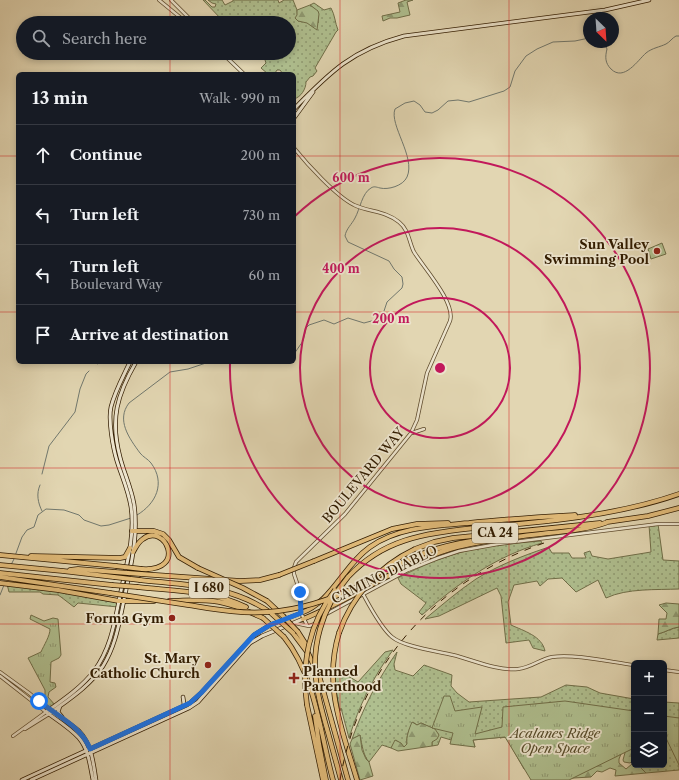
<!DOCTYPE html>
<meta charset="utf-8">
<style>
:root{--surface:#171b24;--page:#20242c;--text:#f1f3f6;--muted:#9ea1a6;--line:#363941}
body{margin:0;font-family:"Libre Caslon Text",serif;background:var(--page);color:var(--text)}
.controls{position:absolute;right:12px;bottom:12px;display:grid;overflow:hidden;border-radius:6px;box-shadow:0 2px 6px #0003}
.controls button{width:36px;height:36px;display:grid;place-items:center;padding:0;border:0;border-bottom:1px solid var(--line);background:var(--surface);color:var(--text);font:20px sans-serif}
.compass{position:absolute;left:583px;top:12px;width:36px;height:36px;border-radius:50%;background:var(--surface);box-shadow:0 2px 6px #0003;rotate:155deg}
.stop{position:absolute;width:12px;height:12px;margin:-9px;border:3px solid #1a73e8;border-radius:50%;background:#fff}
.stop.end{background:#1a73e8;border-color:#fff;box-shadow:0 1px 4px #0008}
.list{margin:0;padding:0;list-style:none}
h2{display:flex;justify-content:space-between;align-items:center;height:52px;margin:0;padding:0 16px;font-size:17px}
h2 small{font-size:13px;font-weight:400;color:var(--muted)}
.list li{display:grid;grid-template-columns:26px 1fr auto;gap:12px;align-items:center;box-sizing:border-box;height:60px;padding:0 16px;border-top:1px solid var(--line)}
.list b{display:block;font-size:15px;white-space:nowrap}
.list p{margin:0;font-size:13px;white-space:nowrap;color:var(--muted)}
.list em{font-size:13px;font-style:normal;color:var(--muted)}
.icon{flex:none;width:22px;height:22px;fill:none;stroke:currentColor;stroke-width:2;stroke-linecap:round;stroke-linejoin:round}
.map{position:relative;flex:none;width:679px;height:780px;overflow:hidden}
.search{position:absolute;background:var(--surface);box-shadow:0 2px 6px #0003;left:16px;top:16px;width:280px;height:44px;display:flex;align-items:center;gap:10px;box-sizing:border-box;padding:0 14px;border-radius:22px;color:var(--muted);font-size:15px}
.panel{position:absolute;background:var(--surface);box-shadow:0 2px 6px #0003;left:16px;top:72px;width:280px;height:292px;border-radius:6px}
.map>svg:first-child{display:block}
</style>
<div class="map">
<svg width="679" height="780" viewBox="0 0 679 780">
<defs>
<pattern id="grass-dots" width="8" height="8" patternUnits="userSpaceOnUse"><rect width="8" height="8" fill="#afbf8f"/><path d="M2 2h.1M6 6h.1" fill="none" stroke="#8f9a72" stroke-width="1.8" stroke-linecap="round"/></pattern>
<pattern id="forest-firs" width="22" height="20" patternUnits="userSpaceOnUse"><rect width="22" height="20" fill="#afbf8f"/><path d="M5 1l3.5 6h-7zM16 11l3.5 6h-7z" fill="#8f9a72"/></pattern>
<pattern id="park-tufts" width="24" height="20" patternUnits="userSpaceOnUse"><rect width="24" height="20" fill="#afbf8f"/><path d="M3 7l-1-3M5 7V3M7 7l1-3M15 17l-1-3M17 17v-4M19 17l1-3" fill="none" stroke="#8f9a72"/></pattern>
</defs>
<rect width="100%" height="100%" fill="#e2d6b2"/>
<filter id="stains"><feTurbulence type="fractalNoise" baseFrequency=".005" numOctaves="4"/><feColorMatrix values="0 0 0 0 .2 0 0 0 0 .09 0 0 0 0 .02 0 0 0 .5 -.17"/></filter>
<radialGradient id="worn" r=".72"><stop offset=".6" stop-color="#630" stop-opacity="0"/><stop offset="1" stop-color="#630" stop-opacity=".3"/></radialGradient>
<!-- grass -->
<path fill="url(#grass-dots)" stroke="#706e48" d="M203 0H205L212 7H215L216 4 212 3 208 0H222L225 5 233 1V0H278L279 3 284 0H293L297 10 298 21 318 23C319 10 319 13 310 5L314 3 324 10 331 8C335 15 335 23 338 30L336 32 315 68 317 71 313 76 310 77 306 82C306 89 301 97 294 99V74H283L280 70H277L275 73 276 74H268L261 68 266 63 265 60 267 56 266 53H289V23H222L223 21Z
M658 524 663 560 679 561V589C657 590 627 588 606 598L598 580 576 592 562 578 548 579 540 586 537 581 514 585 508 602 511 625C524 631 542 636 545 651L533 648 529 640 506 643 501 596 497 588 439 616 425 619C442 605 458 591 476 579 497 566 522 556 546 548H549L552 553H569L572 558H586L584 553 590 551 592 556 608 559 651 552 649 525Z
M541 541 542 543C496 556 457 584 422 615L419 612 426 603 401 584 398 578C421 566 445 556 470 550 493 545 517 543 541 541Z
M7 584 119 601 118 607 78 603 74 607 61 597 58 595 43 594 40 592H9Z
M679 627V638L657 640 658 634C666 632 671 628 679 627Z
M393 650C373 677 359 706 349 738L341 708 340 711 336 690 335 668 358 682 385 652Z
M397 652 394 664 395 670 413 676 424 665 452 675 451 686 457 693 469 702 541 697 566 685 587 687 600 693 634 699V748L514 736 473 740 475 747 441 737 438 745 432 746V728L421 723 417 725 413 722C409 729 406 737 407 744L404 747 396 740 391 748 382 745 369 762C363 755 362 745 360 735L352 739C363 708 378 679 397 652Z
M664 702 679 703V770L646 773 638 765H647L651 767 653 765H664Z"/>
<!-- forest -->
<path fill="url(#forest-firs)" stroke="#706e48" d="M406 0H413L407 2 410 15 397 18H390L383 21 382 16 400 12 398 3Z
M310 5 318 11 319 14 317 30 307 23 298 21 295 18 297 15V10Z
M666 603 679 604V627C671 628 666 632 658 634L659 619H666L667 613 659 605Z
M412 722 417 725 421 723 435 729 439 735 437 739 432 742V746L398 751 391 748 395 740 401 743 404 747 407 744C406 737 409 729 412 722Z
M509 732 634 748V760L630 763 624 762 623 760 626 749H623L619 759V763L626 769 632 764 638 765 646 773 615 776 616 770 610 768 602 772 597 771 591 777 573 778 524 769 506 737 500 738Z
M360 735 362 750 366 759 369 762 373 776 360 780 350 744 352 739Z"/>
<!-- park -->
<path fill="url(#park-tufts)" stroke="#706e48" d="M31 615 44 621 53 618 58 619 61 655 59 658 51 662 50 682 55 683 56 687 49 692 48 697 55 705 49 710 39 701 45 695V690L28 658 41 652C44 645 50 636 50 629L30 619Z
M444 696H450L455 711 482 707 475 734 502 727 503 707 565 701 634 711V748L569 780H531L505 737 473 740 475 747 450 744 453 733 432 728Z
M664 716 679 718V765L664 734Z"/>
<!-- garden -->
<path fill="#afbf8f" stroke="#706e48" d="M662 243 666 254 651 259 648 249Z"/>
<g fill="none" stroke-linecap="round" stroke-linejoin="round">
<!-- stream -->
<path stroke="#71786e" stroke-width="1" d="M604 42 607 49C605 57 605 63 611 69 624 82 638 60 646 53 652 48 660 47 666 44 670 42 672 38 676 36H679
M294 354 303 341 306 328 309 325 324 320 334 324 348 318 364 323 375 320 383 314 387 302 402 288 403 284 402 277 394 269 389 261 348 242 345 236C346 229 352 224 355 218 360 209 362 193 371 188 374 186 376 187 380 188 388 190 403 186 407 177 416 157 389 125 395 109L405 103 414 101 420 105 425 112 432 113 438 110 448 101 458 100 469 102 504 91 510 87 515 71 526 56 537 49 553 42 575 41 589 38
M98 364 100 362
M42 474 49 446 75 412 80 389 86 374 89 371
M40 485C36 494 38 503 42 511
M137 515C156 504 166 483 151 463 148 459 143 457 140 453 129 438 116 420 129 403L170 372 188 369 209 362
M15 556 22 537 27 530 34 527 38 515 46 509 64 510 79 515 84 520 101 526 109 525 131 518
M11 565 14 559
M0 595 4 585"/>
<defs>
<path id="tertiary" d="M159 0 187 23
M171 0 194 23
M222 53 244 74
M294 148C307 164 336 196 354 205 369 212 386 211 399 222 409 230 409 242 414 252 424 268 456 303 450 321L427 373 417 420 411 433 345 514 296 562 294 568V574L300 592 301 613 307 625
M412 433 424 429
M363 594C370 607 381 628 392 637 404 647 437 651 453 655 473 660 497 671 518 669 531 668 540 659 552 657 576 654 610 662 634 665
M319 618 408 570 438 558 459 551 498 544 658 524H679
M295 623 309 626 315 624
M664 670 679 672
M0 672 29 693 49 710
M0 676 46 712 13 736
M25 729 49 714"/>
<path id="secondary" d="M294 109C330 72 352 50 404 36L605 10 649 0
M294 118 313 92
M60 706 58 712 62 717
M183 706 184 704 183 697
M52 712C59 717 66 721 73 726 91 738 93 760 96 780
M49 714C68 700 90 686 103 666 116 645 119 623 124 600 130 568 139 537 134 504 131 487 124 473 120 457 110 419 117 395 136 362
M22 780 190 703 201 693 254 635 270 625 301 613
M31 780 189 708 198 702 250 643 262 636 303 619
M93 780C90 766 89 750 79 738 70 728 57 720 46 712 63 700 82 687 94 671 112 647 115 619 121 591 127 563 135 535 131 507 128 489 122 477 117 461 113 448 108 420 111 407 115 391 123 377 130 362"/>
<path id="motorway" d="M607 522 648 516 679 508
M132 531H154L163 534 169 540 179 557 198 568
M415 549 434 542 453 538 600 523
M133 552C136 547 138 542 143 539 165 522 188 572 142 569
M0 555 116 566
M31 556 120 558 125 557 130 548
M314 561 392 529 417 524 448 523
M0 565 63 571 114 577
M70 570 78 569 115 572
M0 573 112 585
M141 574 240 581 260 580 279 575
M0 577 110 593
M348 577C384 538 424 534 475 528 502 526 530 523 557 520 599 515 639 508 679 494
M140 580C185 585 232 585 271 613
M0 583 58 590 119 601H154
M363 584C387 571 410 557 436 549 452 544 469 541 485 539
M138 587C174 591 213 591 246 607
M169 601C183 601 198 599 213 601 231 603 247 611 263 618
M267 601 283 616
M301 613C332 602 343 566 370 547 398 527 435 526 469 523 504 519 540 517 575 515
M303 619C353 599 398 565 450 549 482 540 516 537 549 533 570 531 589 529 608 522
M298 632 305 643 307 648
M293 633 308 653 320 679 348 780
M339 633C323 686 342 729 357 780
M284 637C316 677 320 733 333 780
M307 705 323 780
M315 716 319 744 326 780
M327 729 341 780"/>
</defs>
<!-- tertiary casing -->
<use href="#tertiary" stroke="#5e4a2c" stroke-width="4"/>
<!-- secondary casing -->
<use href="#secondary" stroke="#321c00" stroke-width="4.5"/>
<!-- motorway casing -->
<use href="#motorway" stroke="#321c00" stroke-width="5.5"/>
<!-- tertiary -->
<use href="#tertiary" stroke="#ece4cd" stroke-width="2.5"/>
<!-- secondary -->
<use href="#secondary" stroke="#ece4cd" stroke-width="3"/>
<!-- motorway -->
<use href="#motorway" stroke="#e1bb79" stroke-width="4"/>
<!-- rail -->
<path stroke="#321c00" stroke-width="1" stroke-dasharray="7 7" stroke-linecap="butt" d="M340 780C360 665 435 581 544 543"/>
<defs>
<path id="motorway-bridge" d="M116 566 142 569
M198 568 243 588 267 601
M115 572 141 574
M279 575 314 561
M114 577 140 580
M112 585 138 587
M110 593C136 597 162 601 188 605 214 609 240 614 267 612 301 610 333 599 363 584
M272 614 293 633
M283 616 298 632
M263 618 284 637
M339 633C352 596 379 566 415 549
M307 705C301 664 309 623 335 590
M327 729C323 715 319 701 317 687 310 647 322 608 348 577"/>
</defs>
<!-- motorway-bridge casing -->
<use href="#motorway-bridge" stroke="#321c00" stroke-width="5.5" stroke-linecap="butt"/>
<!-- motorway-bridge -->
<use href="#motorway-bridge" stroke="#e1bb79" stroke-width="4"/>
</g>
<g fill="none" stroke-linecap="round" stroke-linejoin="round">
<!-- route -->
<path stroke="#1a73e8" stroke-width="5" d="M39 701C57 716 82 727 90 749L190 703 201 693 254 635 270 625 301 613 300 592"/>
</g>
<!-- grid -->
<path fill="none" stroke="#d62828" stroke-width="1" stroke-opacity="0.55" d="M170 0V23M340 0V780M509 0V780M170 53V74M0 156H18M294 156H679M0 312H18M294 312H679M170 362V780M0 468H679M0 624H679"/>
<!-- distance rings -->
<g fill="none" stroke="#c2185b" stroke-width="2">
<circle cx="440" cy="368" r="70"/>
<circle cx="440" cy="368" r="140"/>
<path d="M294 217A210 210 0 1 1 230 363"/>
</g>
<!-- markers -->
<g fill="#8f2418" stroke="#ece4cd" stroke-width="1.5">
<circle cx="657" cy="251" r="4"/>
<circle cx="172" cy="618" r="4"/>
<circle cx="208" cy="665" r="4"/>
<path d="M292 672h4v4h4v4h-4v4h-4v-4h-4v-4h4z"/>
</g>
<g text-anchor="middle" stroke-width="3.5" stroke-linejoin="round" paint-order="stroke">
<!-- shield labels -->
<g fill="#ece4cd" stroke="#6a583e" stroke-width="1">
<rect x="472" y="523" width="46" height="20" rx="3"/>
<rect x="189" y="578" width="40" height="20" rx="3"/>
</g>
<g font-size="12" font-weight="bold" fill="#321c00">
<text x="495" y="537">CA 24</text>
<text x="209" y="592">I 680</text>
</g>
<!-- poi labels -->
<g font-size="13" font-weight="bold" fill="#321c00" stroke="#ece4cd" text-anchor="end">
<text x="649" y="249">Sun Valley<tspan x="649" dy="15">Swimming Pool</tspan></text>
<text x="164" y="623">Forma Gym</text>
<text x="200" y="663">St. Mary<tspan x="200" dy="15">Catholic Church</tspan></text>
<text x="303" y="676" text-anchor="start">Planned<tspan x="303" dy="15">Parenthood</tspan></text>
</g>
<!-- street labels -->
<g font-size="13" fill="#321c00" stroke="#ece4cd">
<text transform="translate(363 475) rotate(-50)" y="5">BOULEVARD WAY</text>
<text transform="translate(384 574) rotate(-26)" y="5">CAMINO DIABLO</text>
</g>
<!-- park labels -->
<g font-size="13" font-style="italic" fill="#584d2b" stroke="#ece4cd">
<text x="555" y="738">Acalanes Ridge<tspan x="555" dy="15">Open Space</tspan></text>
</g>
</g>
<circle cx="440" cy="368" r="6" fill="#c2185b" stroke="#ece4cd" stroke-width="2"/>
<g font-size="12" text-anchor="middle" font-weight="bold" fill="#c2185b" stroke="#ece4cd" stroke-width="3.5" stroke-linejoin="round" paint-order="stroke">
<text x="351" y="182">600 m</text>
<text x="341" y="273">400 m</text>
<text x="391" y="323">200 m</text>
</g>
<rect width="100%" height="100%" filter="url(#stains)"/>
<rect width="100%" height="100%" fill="url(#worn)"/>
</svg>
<div class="controls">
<button>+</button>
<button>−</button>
<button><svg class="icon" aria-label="layers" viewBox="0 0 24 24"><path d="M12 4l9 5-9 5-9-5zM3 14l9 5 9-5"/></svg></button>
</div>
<svg class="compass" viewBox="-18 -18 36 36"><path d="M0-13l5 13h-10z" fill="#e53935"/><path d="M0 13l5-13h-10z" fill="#9ea1a6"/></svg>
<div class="stop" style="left:39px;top:701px"></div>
<div class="stop end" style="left:300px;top:592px"></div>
<div class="search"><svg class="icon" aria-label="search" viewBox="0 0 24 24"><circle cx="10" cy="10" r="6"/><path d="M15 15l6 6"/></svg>Search here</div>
<section class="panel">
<h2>13 min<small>Walk · 990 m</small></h2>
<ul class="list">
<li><svg class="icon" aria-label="ahead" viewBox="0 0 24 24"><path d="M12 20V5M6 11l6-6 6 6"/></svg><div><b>Continue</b></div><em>200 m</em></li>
<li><svg class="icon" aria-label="left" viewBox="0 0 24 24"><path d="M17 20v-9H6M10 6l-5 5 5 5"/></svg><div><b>Turn left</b></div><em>730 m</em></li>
<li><svg class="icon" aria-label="left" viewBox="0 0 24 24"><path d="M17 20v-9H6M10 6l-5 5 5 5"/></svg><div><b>Turn left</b><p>Boulevard Way</p></div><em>60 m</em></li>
<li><svg class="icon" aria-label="arrive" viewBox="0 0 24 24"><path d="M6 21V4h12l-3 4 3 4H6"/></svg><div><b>Arrive at destination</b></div></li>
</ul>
</section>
</div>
